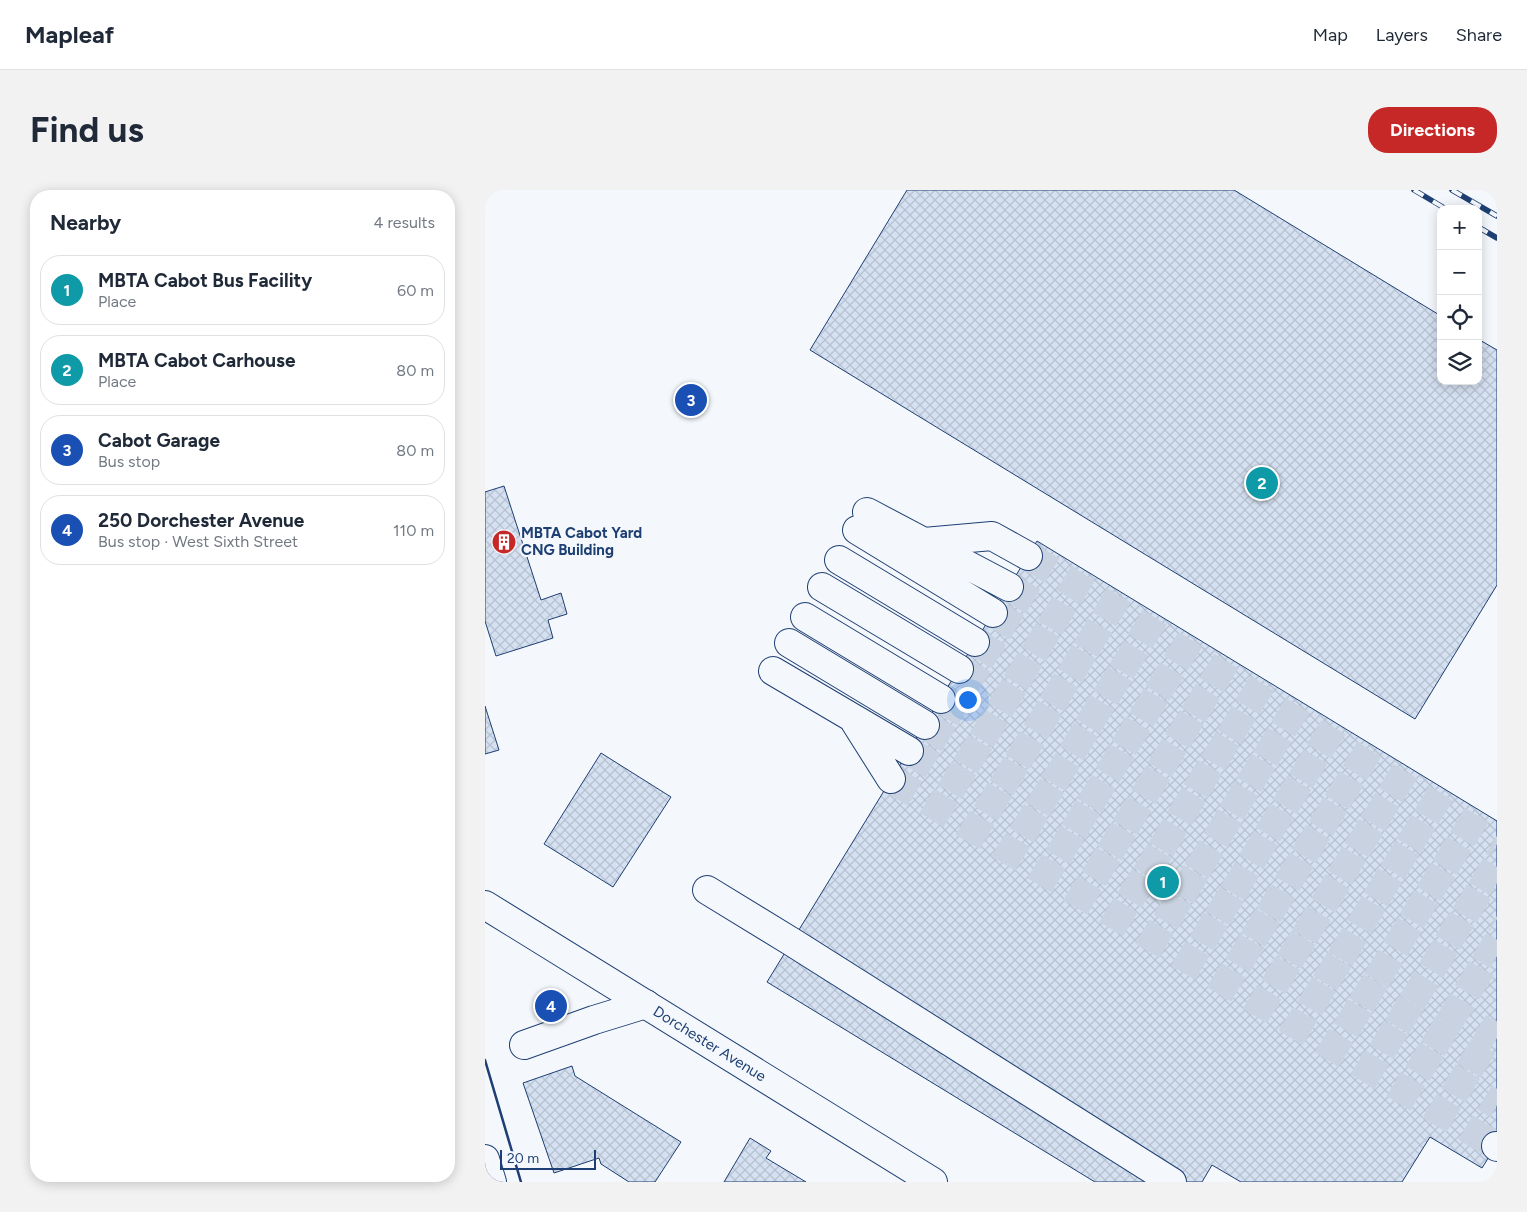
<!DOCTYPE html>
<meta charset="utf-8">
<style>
:root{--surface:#fff;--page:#f2f2f3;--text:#1f2937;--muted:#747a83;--line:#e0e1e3;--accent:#c62828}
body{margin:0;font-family:Figtree,sans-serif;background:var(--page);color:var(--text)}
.controls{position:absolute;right:15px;top:15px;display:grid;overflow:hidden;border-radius:10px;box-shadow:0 2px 12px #0003}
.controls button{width:45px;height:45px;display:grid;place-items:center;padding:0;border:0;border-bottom:1px solid var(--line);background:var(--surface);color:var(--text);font:25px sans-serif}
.scale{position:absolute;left:15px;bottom:12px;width:96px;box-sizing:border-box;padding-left:5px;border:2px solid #1d3f73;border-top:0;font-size:14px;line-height:18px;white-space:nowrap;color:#1d3f73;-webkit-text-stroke:4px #f4f7fb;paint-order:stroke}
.you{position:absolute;left:482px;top:509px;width:18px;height:18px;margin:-12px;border:4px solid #fff;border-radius:50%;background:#1a73e8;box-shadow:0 0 0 8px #1a73e833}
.badge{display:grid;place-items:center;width:32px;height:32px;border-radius:50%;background:var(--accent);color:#fff;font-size:16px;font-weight:700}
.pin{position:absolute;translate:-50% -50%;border:2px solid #fff;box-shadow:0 1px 5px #0006}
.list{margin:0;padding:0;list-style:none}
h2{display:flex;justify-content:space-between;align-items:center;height:65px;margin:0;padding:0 20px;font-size:21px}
h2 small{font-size:16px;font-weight:400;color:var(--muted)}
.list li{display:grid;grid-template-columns:32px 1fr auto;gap:15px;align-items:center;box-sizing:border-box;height:70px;margin:0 10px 10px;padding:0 10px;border:1px solid var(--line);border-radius:20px}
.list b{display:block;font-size:19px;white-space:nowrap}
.list p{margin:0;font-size:16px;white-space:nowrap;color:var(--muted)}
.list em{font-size:16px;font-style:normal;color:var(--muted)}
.icon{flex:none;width:28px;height:28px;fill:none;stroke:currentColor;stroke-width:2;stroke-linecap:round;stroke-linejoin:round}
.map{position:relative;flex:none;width:1012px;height:992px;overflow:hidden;border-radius:20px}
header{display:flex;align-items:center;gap:30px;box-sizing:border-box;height:70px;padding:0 25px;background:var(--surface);border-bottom:1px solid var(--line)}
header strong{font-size:24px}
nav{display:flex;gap:28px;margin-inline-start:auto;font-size:18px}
.intro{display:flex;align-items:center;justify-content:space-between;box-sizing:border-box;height:120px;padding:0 30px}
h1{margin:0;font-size:35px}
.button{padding:12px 22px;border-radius:20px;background:var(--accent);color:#fff;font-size:18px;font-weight:700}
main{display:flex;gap:30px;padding:0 30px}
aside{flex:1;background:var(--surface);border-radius:20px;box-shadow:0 2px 12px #0003}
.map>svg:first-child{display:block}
</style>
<header>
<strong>Mapleaf</strong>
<nav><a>Map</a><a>Layers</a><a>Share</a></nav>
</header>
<div class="intro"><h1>Find us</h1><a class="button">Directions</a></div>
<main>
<aside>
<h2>Nearby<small>4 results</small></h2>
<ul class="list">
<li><span class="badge" style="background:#0f9aa8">1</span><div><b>MBTA Cabot Bus Facility</b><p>Place</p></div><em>60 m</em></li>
<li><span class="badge" style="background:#0f9aa8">2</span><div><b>MBTA Cabot Carhouse</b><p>Place</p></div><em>80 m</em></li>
<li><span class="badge" style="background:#1a4fb4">3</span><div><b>Cabot Garage</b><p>Bus stop</p></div><em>80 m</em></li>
<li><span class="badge" style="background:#1a4fb4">4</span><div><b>250 Dorchester Avenue</b><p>Bus stop · West Sixth Street</p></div><em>110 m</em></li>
</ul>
</aside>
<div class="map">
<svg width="1012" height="992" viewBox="0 0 1012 992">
<defs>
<pattern id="building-cross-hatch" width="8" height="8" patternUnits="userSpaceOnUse" patternTransform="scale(1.25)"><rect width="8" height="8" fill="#d5e0f0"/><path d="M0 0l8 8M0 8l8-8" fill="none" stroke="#b6c1d1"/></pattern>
</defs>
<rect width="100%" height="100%" fill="#f4f7fb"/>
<!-- building -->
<path fill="url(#building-cross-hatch)" stroke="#1d3f73" d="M422 0H749L956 126V191H993V149L1012 160V395L930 529 325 160Z
M19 296 56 410 76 403 82 424 63 430 68 448 11 466 0 431V302Z
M552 351 1012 631V954L997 978 945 947 917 992H756L727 975 717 992H610L282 792Z
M0 516 14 560 0 564Z
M116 563 186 607 128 697 59 654Z
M87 876 90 886 196 952 170 992H144L116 974 114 968 69 983 38 893Z
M265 948 286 961 281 968 321 992H239Z"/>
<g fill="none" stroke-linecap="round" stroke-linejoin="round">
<!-- minor-tunnel -->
<path stroke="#c9d2e0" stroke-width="28" stroke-dasharray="28 14" stroke-linecap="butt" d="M543 366 1012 654
M524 397 1012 693
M508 423 1012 729
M490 452 1012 766
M474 479 1012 804
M456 509 1012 848
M440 535 1012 881
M424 561 1012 915
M406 589 1011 956"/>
<defs>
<path id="minor" d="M382 322 524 397
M372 340 508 423
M439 352 507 346 543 366
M354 370 490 452
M337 397 474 479
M320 427 456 509
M304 453 440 535
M288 481 424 561
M370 532 406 589
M222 700 307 752 687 992
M39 855 109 830 161 814
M1011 956 1012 957"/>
<g id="major">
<path id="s1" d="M0 715 448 992"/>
<path d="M0 969 7 992"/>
</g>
</defs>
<!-- minor casing -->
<use href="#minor" stroke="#1d3f73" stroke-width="30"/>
<!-- major casing -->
<use href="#major" stroke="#1d3f73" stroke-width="30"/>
<!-- minor -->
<use href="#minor" stroke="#f4f7fb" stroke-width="28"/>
<!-- major -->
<use href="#major" stroke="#f4f7fb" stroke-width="28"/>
<defs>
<path id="rail" d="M929 0 961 19
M967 0 1012 26
M993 37 1012 48"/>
</defs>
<!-- rail casing -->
<use href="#rail" stroke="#1d3f73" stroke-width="5.5"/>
<!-- rail -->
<use href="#rail" stroke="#f4f7fb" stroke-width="4" stroke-dasharray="11" stroke-linecap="butt"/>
<!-- wall -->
<path stroke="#1d3f73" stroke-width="2.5" d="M0 870 36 992"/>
</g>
<!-- icons -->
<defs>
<symbol id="building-disc" viewBox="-11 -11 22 22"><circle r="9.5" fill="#c62828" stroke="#f4f7fb"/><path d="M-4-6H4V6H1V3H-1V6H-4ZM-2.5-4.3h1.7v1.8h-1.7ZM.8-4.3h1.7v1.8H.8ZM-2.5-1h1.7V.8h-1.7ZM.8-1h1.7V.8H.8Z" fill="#fff"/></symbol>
</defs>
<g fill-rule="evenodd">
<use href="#building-disc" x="5" y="338" width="28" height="28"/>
</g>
<g text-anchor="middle" stroke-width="4" stroke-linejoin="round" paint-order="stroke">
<!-- poi labels -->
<g font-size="15" font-weight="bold" fill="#1d3f73" stroke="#f4f7fb" text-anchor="start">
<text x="36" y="348">MBTA Cabot Yard<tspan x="36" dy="17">CNG Building</tspan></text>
</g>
<!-- street labels -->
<g font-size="15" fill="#1d3f73" stroke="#f4f7fb">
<text dy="5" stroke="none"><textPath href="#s1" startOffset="264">Dorchester Avenue</textPath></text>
</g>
</g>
</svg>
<div class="controls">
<button>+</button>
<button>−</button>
<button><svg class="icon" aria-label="locate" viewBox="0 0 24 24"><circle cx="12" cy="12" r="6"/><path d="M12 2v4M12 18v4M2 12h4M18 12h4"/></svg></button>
<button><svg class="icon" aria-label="layers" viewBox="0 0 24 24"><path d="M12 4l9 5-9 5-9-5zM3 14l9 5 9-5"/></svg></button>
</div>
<div class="scale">20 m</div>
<div class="you"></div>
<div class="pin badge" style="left:678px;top:692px;background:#0f9aa8">1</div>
<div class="pin badge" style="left:777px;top:293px;background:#0f9aa8">2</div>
<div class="pin badge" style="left:206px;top:210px;background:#1a4fb4">3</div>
<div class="pin badge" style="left:66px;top:816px;background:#1a4fb4">4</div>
</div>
</main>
